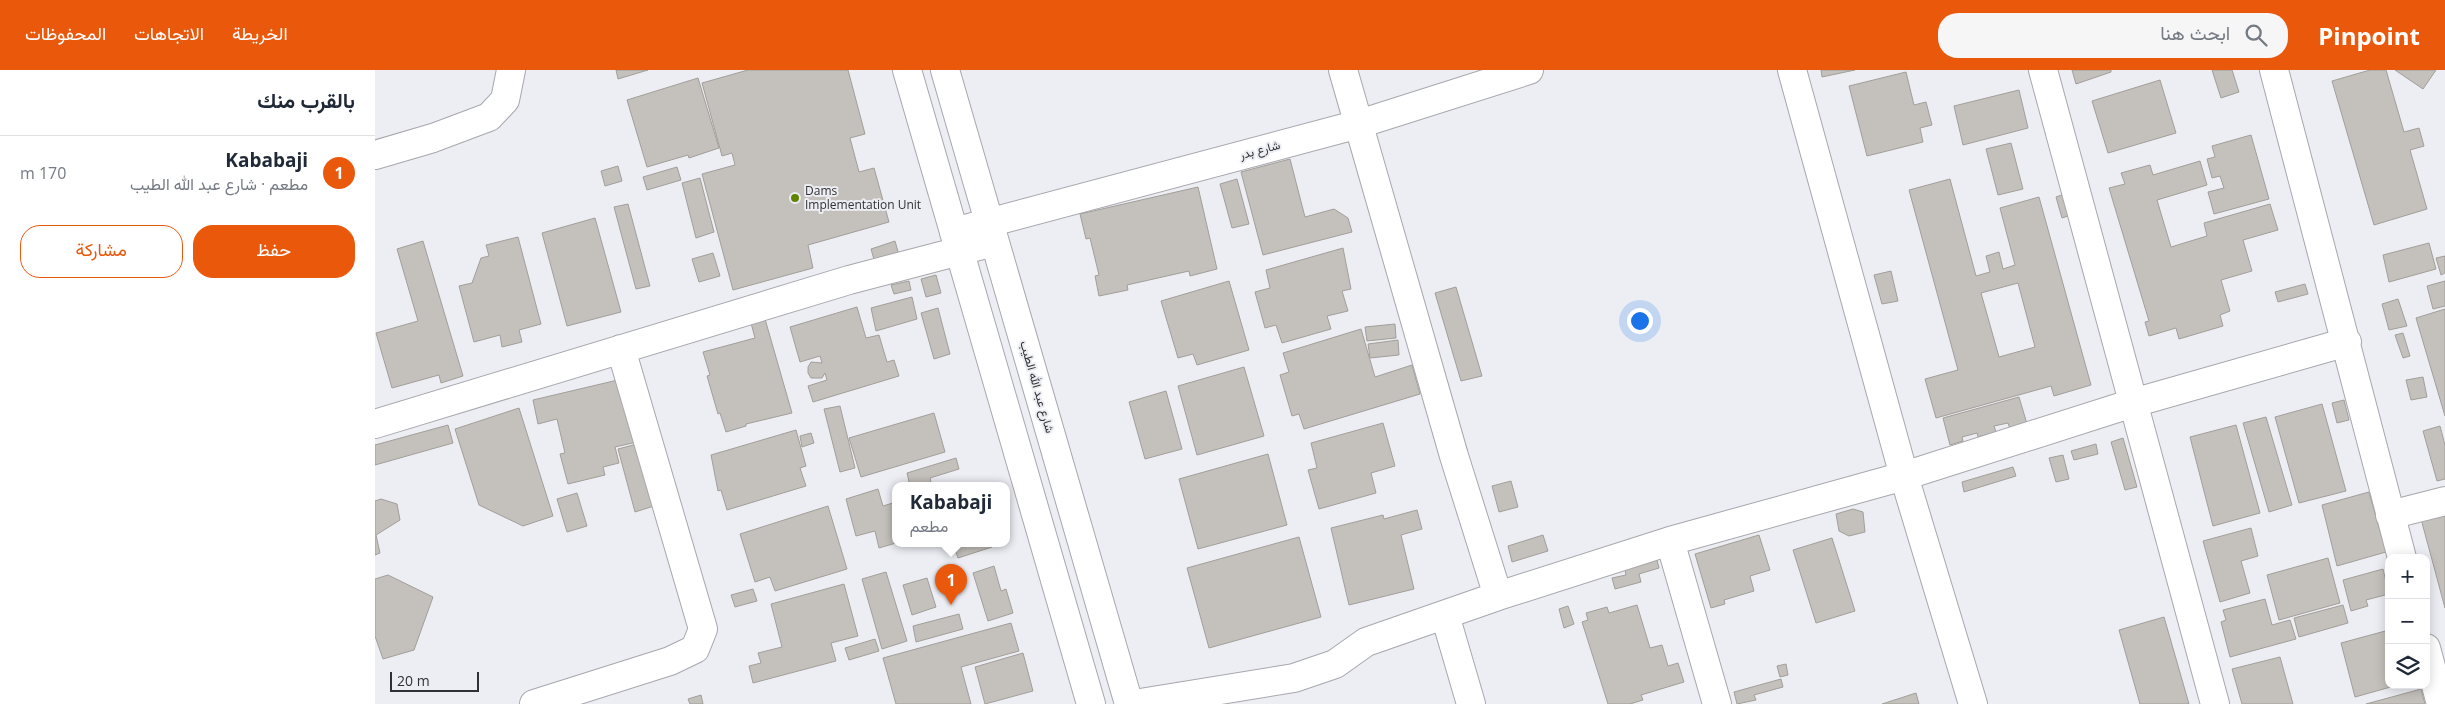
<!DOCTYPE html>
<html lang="ar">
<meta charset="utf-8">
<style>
:root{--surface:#fff;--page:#f6f6f7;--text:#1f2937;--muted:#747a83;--line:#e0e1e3;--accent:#ea580c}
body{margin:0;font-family:"Open Sans",Vazirmatn,sans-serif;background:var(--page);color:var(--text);direction:rtl}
.controls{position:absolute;right:15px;bottom:15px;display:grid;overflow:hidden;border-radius:10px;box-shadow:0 2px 12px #0003}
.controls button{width:45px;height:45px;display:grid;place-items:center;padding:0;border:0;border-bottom:1px solid var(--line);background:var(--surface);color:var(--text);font:25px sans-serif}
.scale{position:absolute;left:15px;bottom:12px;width:89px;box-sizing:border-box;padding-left:5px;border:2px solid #303133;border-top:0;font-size:14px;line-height:18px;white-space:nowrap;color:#303133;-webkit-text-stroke:4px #edeef4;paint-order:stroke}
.you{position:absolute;left:1264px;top:250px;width:18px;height:18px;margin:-12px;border:4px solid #fff;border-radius:50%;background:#1a73e8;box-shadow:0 0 0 8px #1a73e833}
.badge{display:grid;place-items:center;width:32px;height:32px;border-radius:50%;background:var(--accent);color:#fff;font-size:16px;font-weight:700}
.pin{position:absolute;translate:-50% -41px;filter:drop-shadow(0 1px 2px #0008)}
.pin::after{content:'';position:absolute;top:26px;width:18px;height:15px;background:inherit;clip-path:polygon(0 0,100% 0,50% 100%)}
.popup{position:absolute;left:517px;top:412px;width:118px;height:65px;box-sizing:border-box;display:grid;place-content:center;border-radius:10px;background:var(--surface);filter:drop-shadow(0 1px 4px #0005);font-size:16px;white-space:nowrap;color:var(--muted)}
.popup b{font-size:19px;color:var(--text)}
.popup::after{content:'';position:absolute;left:50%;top:100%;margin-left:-10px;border:10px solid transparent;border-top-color:var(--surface)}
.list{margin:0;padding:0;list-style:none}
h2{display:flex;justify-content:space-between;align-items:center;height:65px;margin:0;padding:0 20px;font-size:21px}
h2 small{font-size:16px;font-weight:400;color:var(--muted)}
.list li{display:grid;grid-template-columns:32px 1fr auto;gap:15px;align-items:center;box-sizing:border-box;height:75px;padding:0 20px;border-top:1px solid var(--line)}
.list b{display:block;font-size:19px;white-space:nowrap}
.list p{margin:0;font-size:16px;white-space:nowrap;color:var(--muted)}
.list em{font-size:16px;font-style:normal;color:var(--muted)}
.actions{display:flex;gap:10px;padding:15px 20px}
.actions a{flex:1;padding:11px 0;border:1px solid var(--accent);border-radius:20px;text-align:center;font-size:18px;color:var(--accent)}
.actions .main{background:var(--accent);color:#fff}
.icon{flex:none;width:28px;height:28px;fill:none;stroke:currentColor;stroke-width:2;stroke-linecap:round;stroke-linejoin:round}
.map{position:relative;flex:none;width:2070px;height:634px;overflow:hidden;direction:ltr}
header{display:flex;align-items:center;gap:30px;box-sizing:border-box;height:70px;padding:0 25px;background:var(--accent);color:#fff}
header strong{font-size:24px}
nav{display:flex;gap:28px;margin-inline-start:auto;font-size:18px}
.search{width:350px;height:45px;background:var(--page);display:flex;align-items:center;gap:12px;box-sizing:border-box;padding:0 18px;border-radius:20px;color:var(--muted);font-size:19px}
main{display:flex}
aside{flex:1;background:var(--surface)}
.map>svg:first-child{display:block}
</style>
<header>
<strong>Pinpoint</strong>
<div class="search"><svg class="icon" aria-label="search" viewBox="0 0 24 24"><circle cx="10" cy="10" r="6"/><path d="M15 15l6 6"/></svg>ابحث هنا</div>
<nav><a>الخريطة</a><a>الاتجاهات</a><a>المحفوظات</a></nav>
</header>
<main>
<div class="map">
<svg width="2070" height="634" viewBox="0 0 2070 634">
<rect width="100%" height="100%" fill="#edeef4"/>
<!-- building -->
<path fill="#c4c0bb" stroke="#a29e9a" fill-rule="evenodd" d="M241 0H273L243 9Z
M373 0H473L490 64 475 68 484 102 499 98 514 152 433 175 438 198 358 220 327 104 360 95 357 83 347 86 327 13Z
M1446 0H1480L1447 7Z
M1697 0H1736V2L1701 14Z
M1837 0H1857L1864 22 1846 28Z
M1995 0H2011L2029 62 2044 58 2049 76 2035 80 2052 139 1999 155 1957 11Z
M2020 0H2061L2048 19Z
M1531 2 1539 35 1551 32 1557 55 1545 58 1548 72 1492 86 1474 16Z
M323 8 344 78 314 88 313 85 272 97 252 30Z
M1785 10 1801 63 1733 83 1717 31Z
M1644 20 1653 58 1588 75 1579 36Z
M1876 65 1894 129 1839 144 1833 122 1849 118 1845 106 1837 108 1832 89 1840 87 1837 76Z
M1636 73 1648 119 1623 125 1611 79Z
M915 89 930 147 959 139 973 148 977 162 888 185 866 102Z
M1825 91 1832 115 1782 130 1796 177 1832 166 1829 153 1895 134 1903 160 1868 170 1877 201 1846 210 1855 241 1845 245 1848 256 1804 269 1801 258 1774 266 1770 252 1774 251 1734 118 1750 114 1746 103 1775 95 1778 105Z
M243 96 247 111 230 116 226 101Z
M302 97 306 110 272 120 268 107Z
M325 108 339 162 321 168 307 113Z
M862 109 874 154 857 158 845 114Z
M1575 109 1601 206 1615 202 1611 186 1624 182 1628 199 1640 195 1625 138 1664 127 1716 315 1679 326 1676 316 1561 348 1550 309 1583 300 1534 120ZM1643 213 1660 277 1624 287 1606 223Z
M823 117 842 199 815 206 814 201 752 215 753 220 724 226 720 206 724 205 715 168 711 169 705 144Z
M1695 122 1702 143 1687 148 1681 127Z
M253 134 275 216 261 219 239 137Z
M220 148 246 242 192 256 167 163Z
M143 167 166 254 144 260 147 272 127 277 125 265 99 272 84 216 97 213 106 188 114 186 111 175Z
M48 171 88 306 66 313 64 305 17 318 1 263 43 251 22 179Z
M520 171 524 185 500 193 496 179Z
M2054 173 2061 199 2014 212 2008 185Z
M968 178 976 219 967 221 973 241 952 246 956 259 907 273 901 255 890 258 880 222 895 218 891 200Z
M338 183 345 206 324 212 317 189Z
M2070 186V203L2066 205 2061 188Z
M1516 201 1523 231 1507 234 1499 205Z
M561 205 566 223 551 227 546 209Z
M534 211 536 220 519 224 516 215Z
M854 211 874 280 822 295 818 284 803 288 786 231Z
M2070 211V236L2058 239 2052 216Z
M1930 214 1933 224 1903 232 1900 222Z
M1081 217 1107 306 1086 311 1060 223Z
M537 227 542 249 501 261 496 238Z
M2023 229 2032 256 2014 260 2007 234Z
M482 237 491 268 504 265 512 292 519 290 524 306 438 332 433 316 452 310 450 303 447 308H436L433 303V297L436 292 447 293 445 286 425 292 415 257Z
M563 238 575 284 559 289 546 243Z
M2070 239V346L2041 248Z
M390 249 417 343 371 354V356L351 362 345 343 343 344 332 306 335 305 328 282 380 268 376 253Z
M1020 254 1021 268 992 271 990 257Z
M986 259 1000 307 1037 295 1045 324 929 359 924 344 917 346 905 305 914 302 908 283Z
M2028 263 2035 286 2028 288 2020 265Z
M1023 270 1024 285 995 288 993 274Z
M869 297 889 366 822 385 803 316Z
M2048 307 2052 327 2036 330 2031 310Z
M247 309 262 372 240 377 244 393 228 397 230 405 193 414 185 384 190 383 182 349 163 354 158 330Z
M791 321 807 379 770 389 754 332Z
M1644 327 1652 354 1635 359 1633 353 1619 356 1621 362 1603 367 1602 363 1587 367 1588 371 1575 375 1568 348Z
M1969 330 1974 350 1962 353 1957 333Z
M1947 334 1971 421 1924 433 1900 347Z
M465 336 480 398 465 402 449 339Z
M144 338 178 446 148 456 104 435 80 359Z
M559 343 570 382 486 407 474 368Z
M1891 347 1917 435 1894 442 1868 353Z
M1008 353 1020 396 996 403 1001 423 944 439 933 400 942 398 936 373Z
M73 355 78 373 0 395V375Z
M1861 355 1885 443 1838 456 1815 367Z
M2065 356 2070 375V409L2062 411 2048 361Z
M421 360 431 396 425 398 431 416 352 440 346 420 343 421 336 385Z
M436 363 439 373 427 377 425 366Z
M1748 368 1762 417 1750 420 1736 372Z
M262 374 279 436 260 442 243 379Z
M1721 374 1723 384 1699 390 1696 381Z
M893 384 912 455 823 479 804 409Z
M1688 385 1694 409 1681 412 1674 388Z
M581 388 584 399 555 408 557 416H535L532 403Z
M1638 397 1641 406 1589 422 1587 412Z
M1136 411 1143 437 1124 442 1117 416Z
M503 419 508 436 521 432V473L504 478 500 461 481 466 471 429Z
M1994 422 2011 482 1962 496 1947 435Z
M202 423 212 456 192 462 182 429Z
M6 429 22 434 25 450 1 465 5 483 0 485V431Z
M453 436 472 499 400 521 395 507 380 512 365 464Z
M1478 439 1488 442 1490 462 1474 466 1464 461 1461 444Z
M1042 440 1047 459 1026 465 1039 519 974 535 956 458 1008 445 1009 449Z
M2070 442V538L2046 449Z
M1876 458 1883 486 1866 491 1875 523 1845 532 1828 471Z
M1168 465 1173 481 1137 492 1133 476Z
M1384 465 1395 500 1375 506 1379 521 1349 530 1350 534 1336 538 1320 484Z
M924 467 946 547 834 578 812 498Z
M1457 468 1480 541 1441 553 1418 480Z
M566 474H616L617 477 583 488 578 474 567 478Z
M1280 482 1284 498 1264 504 1266 512 1240 519 1237 508 1251 505 1248 490Z
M1953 488 1965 533 1904 550 1892 505Z
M619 496 626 521 631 519 638 543 613 551 598 503Z
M2008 499 2014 524 1991 530 1993 536 1976 541 1968 510Z
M511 502 532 571 507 579 487 509Z
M13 505 58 527 39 580 8 589 0 566V509Z
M552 508 561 537 537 545 528 515Z
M469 514 483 566 456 573 461 591 378 613 374 596 386 593 383 583 407 577 396 534Z
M378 519 382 531 360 537 356 525Z
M1890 529 1897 555 1915 550 1921 569 1855 587 1846 552 1851 550 1848 540Z
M1262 535 1275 578 1287 575 1293 596 1303 593 1309 612 1266 625 1268 630 1255 634H1233L1207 552 1213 550 1211 543 1232 537 1234 543Z
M1968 535 1973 553 1924 567 1919 548Z
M1193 536 1199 554 1189 558 1184 539Z
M584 544 588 559 541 572 538 556Z
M1789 547 1814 634H1765L1744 560Z
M636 553 644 581 586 597 596 634H521L508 588Z
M2014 560V615H2023L1980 627 1966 573Z
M500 569 504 581 474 590 470 578Z
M648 583 658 621 610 634 600 597Z
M1905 587 1918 634H1867L1857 599Z
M1411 594 1413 605 1405 607 1402 596Z
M1406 609 1408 617 1379 625 1381 630 1362 634 1359 622Z
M2046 619 2050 634H1991Z
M1541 623 1544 634H1507Z
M326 625 328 634H315L313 629Z"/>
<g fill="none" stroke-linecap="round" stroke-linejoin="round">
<defs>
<path id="minor" d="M968 0 1079 386 1123 526
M1417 0 1529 406 1598 634
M1668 0 1840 634
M1899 0 2027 488
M0 85 58 68 114 47 130 30 136 0
M0 354 474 210 619 172
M2015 445 2070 431
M1295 471 1342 634
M1070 545 1096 634
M2051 578 2066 634
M159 634 295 591 320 579 328 559 246 279
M759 634 919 608 960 594 991 572 1123 526 1295 471 1529 406 1758 333 1972 272"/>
<path id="tertiary" d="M579 162 984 54 1154 0"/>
<path id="secondary" d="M532 0 716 634
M570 0 754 634"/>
</defs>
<!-- minor casing -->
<use href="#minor" stroke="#a7a7ad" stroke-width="30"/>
<!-- tertiary casing -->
<use href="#tertiary" stroke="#a7a7ad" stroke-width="30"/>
<!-- secondary casing -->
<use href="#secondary" stroke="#a7a7ad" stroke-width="30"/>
<!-- minor -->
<use href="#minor" stroke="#fff" stroke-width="28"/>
<!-- tertiary -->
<use href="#tertiary" stroke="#fff" stroke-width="28"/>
<!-- secondary -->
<use href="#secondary" stroke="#fff" stroke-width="28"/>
</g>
<!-- markers -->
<circle fill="#618400" stroke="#edeef4" stroke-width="2" cx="420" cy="128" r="5"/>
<g text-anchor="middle" stroke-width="4" stroke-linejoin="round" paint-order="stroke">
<!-- street labels -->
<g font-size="12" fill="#303133" stroke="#edeef4">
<text transform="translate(885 80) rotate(-15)" y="4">شارع بدر</text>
<text transform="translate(662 317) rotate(74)" y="4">شارع عبد الله الطيب</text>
</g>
<!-- poi labels -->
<g font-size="12" fill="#303133" stroke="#edeef4" text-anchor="start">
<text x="430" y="125">Dams<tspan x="430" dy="14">Implementation Unit</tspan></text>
</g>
</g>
</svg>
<div class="controls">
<button>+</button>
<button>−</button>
<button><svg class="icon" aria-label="layers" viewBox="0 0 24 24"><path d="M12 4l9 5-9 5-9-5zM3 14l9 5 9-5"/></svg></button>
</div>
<div class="scale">20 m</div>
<div class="you"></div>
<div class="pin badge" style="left:576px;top:535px">1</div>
<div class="popup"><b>Kababaji</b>مطعم</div>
</div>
<aside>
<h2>بالقرب منك<small></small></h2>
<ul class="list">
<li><span class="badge">1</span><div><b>Kababaji</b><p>مطعم · شارع عبد الله الطيب</p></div><em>170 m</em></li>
</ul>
<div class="actions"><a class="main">حفظ</a><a>مشاركة</a></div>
</aside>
</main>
